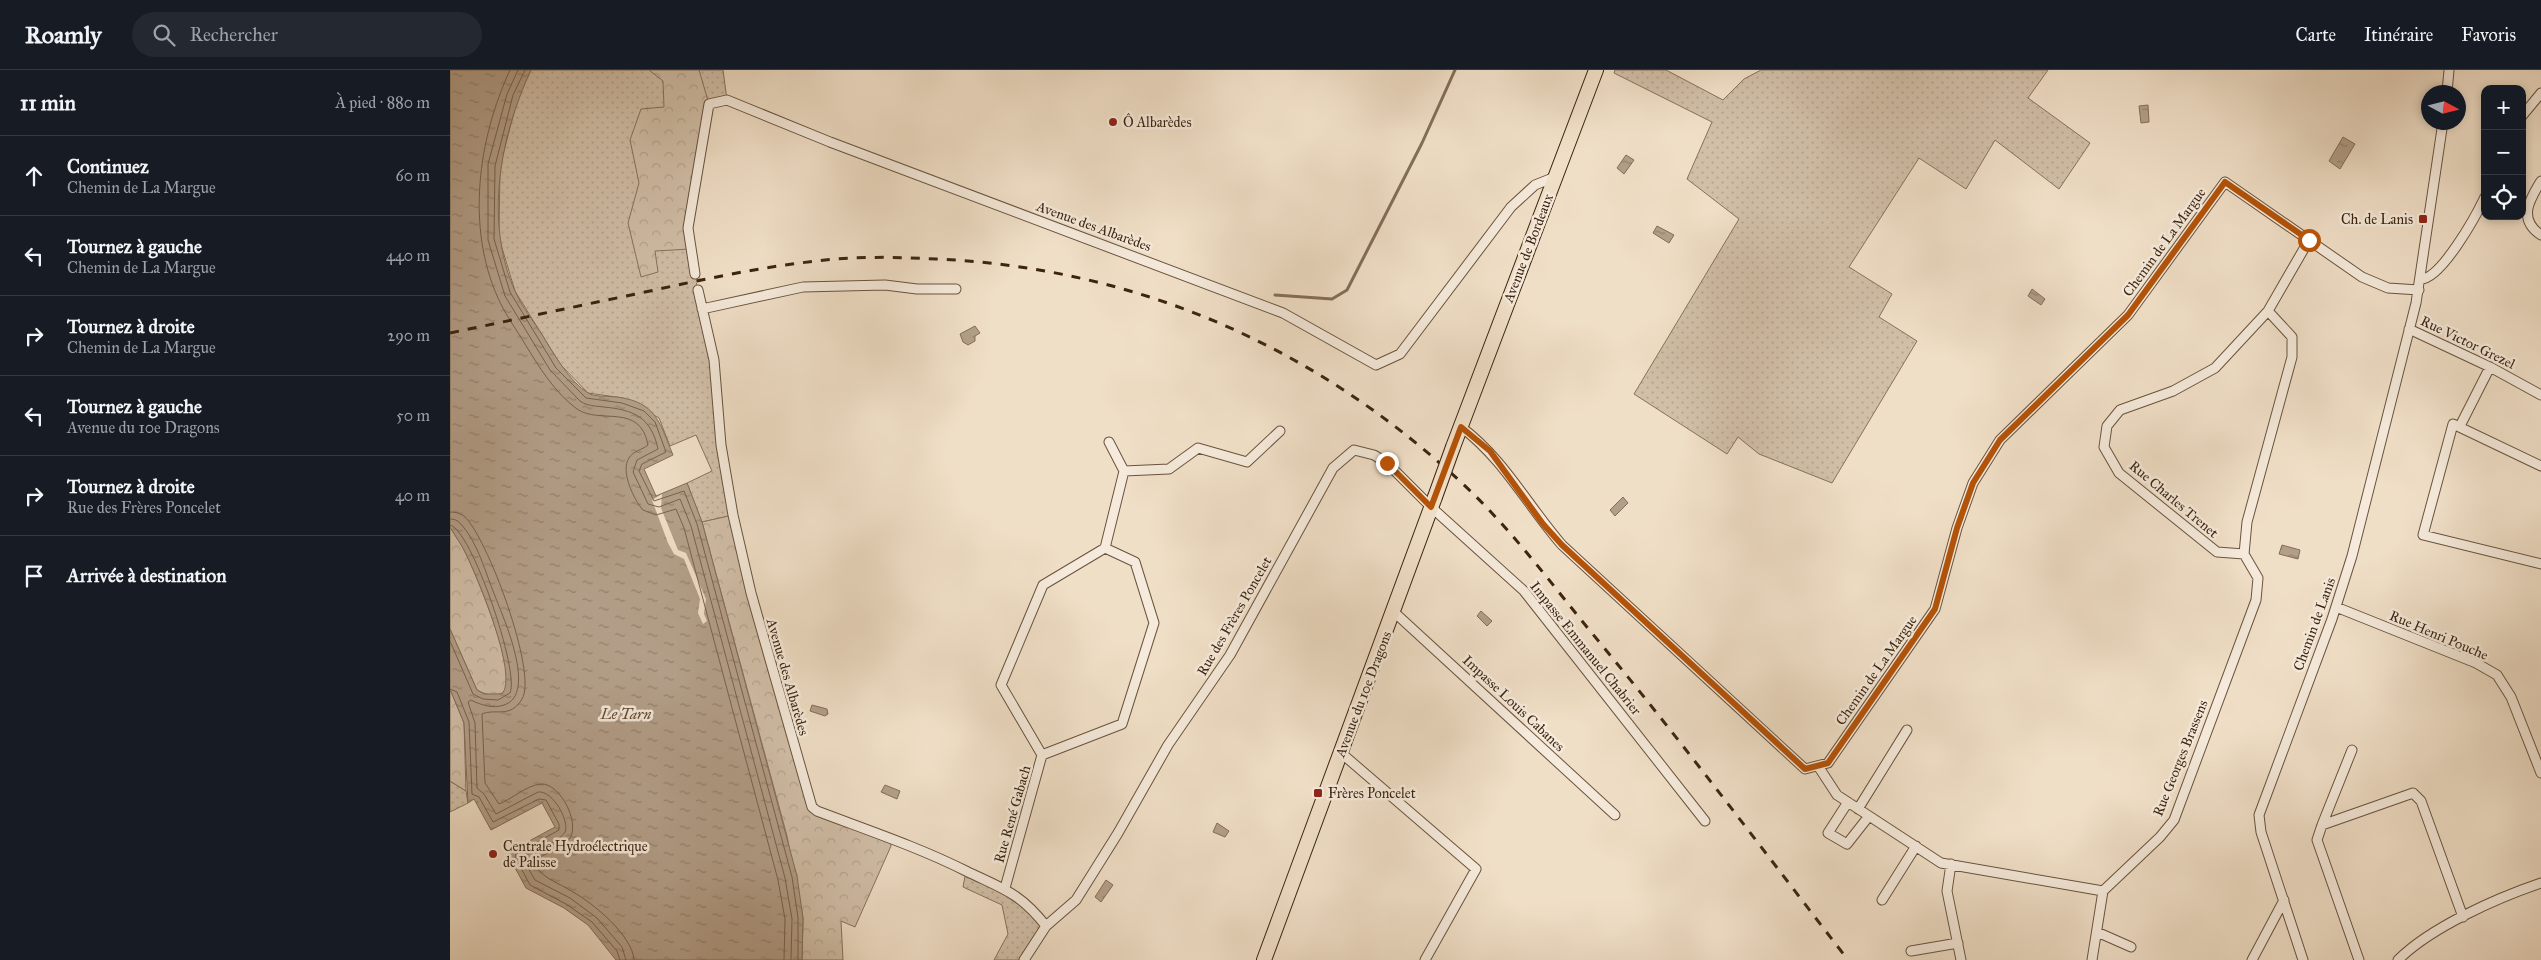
<!DOCTYPE html>
<html lang="fr">
<meta charset="utf-8">
<style>
:root{--surface:#171b24;--page:#242831;--text:#f1f3f6;--muted:#9ea1a6;--line:#363941}
body{margin:0;font-family:"IM FELL Great Primer",serif;background:var(--page);color:var(--text)}
.controls{position:absolute;right:15px;top:15px;display:grid;overflow:hidden;border-radius:10px;box-shadow:0 2px 8px #0003}
.controls button{width:45px;height:45px;display:grid;place-items:center;padding:0;border:0;border-bottom:1px solid var(--line);background:var(--surface);color:var(--text);font:25px sans-serif}
.compass{position:absolute;left:1971px;top:15px;width:45px;height:45px;border-radius:50%;background:var(--surface);box-shadow:0 2px 8px #0003;rotate:97deg}
.stop{position:absolute;width:15px;height:15px;margin:-11px;border:4px solid #b45309;border-radius:50%;background:#fff}
.stop.end{background:#b45309;border-color:#fff;box-shadow:0 1px 5px #0008}
.list{margin:0;padding:0;list-style:none}
h2{display:flex;justify-content:space-between;align-items:center;height:65px;margin:0;padding:0 20px;font-size:21px}
h2 small{font-size:16px;font-weight:400;color:var(--muted)}
.list li{display:grid;grid-template-columns:32px 1fr auto;gap:15px;align-items:center;box-sizing:border-box;height:80px;padding:0 20px;border-top:1px solid var(--line)}
.list b{display:block;font-size:19px;white-space:nowrap}
.list p{margin:0;font-size:16px;white-space:nowrap;color:var(--muted)}
.list em{font-size:16px;font-style:normal;color:var(--muted)}
.icon{flex:none;width:28px;height:28px;fill:none;stroke:currentColor;stroke-width:2;stroke-linecap:round;stroke-linejoin:round}
.map{position:relative;flex:none;width:2091px;height:890px;overflow:hidden}
header{display:flex;align-items:center;gap:30px;box-sizing:border-box;height:70px;padding:0 25px;background:var(--surface);border-bottom:1px solid var(--line)}
header strong{font-size:24px}
nav{display:flex;gap:28px;margin-inline-start:auto;font-size:18px}
.search{width:350px;height:45px;background:var(--page);display:flex;align-items:center;gap:12px;box-sizing:border-box;padding:0 18px;border-radius:28px;color:var(--muted);font-size:19px}
main{display:flex}
aside{flex:1;background:var(--surface)}
.map>svg:first-child{display:block}
</style>
<header>
<strong>Roamly</strong>
<div class="search"><svg class="icon" aria-label="search" viewBox="0 0 24 24"><circle cx="10" cy="10" r="6"/><path d="M15 15l6 6"/></svg>Rechercher</div>
<nav><a>Carte</a><a>Itinéraire</a><a>Favoris</a></nav>
</header>
<main>
<aside>
<h2>11 min<small>À pied · 880 m</small></h2>
<ul class="list">
<li><svg class="icon" aria-label="ahead" viewBox="0 0 24 24"><path d="M12 20V5M6 11l6-6 6 6"/></svg><div><b>Continuez</b><p>Chemin de La Margue</p></div><em>60 m</em></li>
<li><svg class="icon" aria-label="left" viewBox="0 0 24 24"><path d="M17 20v-9H6M10 6l-5 5 5 5"/></svg><div><b>Tournez à gauche</b><p>Chemin de La Margue</p></div><em>440 m</em></li>
<li><svg class="icon" aria-label="right" viewBox="0 0 24 24"><path d="M7 20v-9h11M14 6l5 5-5 5"/></svg><div><b>Tournez à droite</b><p>Chemin de La Margue</p></div><em>290 m</em></li>
<li><svg class="icon" aria-label="left" viewBox="0 0 24 24"><path d="M17 20v-9H6M10 6l-5 5 5 5"/></svg><div><b>Tournez à gauche</b><p>Avenue du 10e Dragons</p></div><em>50 m</em></li>
<li><svg class="icon" aria-label="right" viewBox="0 0 24 24"><path d="M7 20v-9h11M14 6l5 5-5 5"/></svg><div><b>Tournez à droite</b><p>Rue des Frères Poncelet</p></div><em>40 m</em></li>
<li><svg class="icon" aria-label="arrive" viewBox="0 0 24 24"><path d="M6 21V4h12l-3 4 3 4H6"/></svg><div><b>Arrivée à destination</b></div></li>
</ul>
</aside>
<div class="map">
<svg width="2091" height="890" viewBox="0 0 2091 890">
<defs>
<pattern id="grass-dots" width="8" height="8" patternUnits="userSpaceOnUse" patternTransform="scale(1.25)"><rect width="8" height="8" fill="#d1bfa8"/><path d="M2 2h.1M6 6h.1" fill="none" stroke="#b4a490" stroke-width="1.8" stroke-linecap="round"/></pattern>
<pattern id="forest-crowns" width="20" height="18" patternUnits="userSpaceOnUse" patternTransform="scale(1.25)"><rect width="20" height="18" fill="#d1bfa8"/><path d="M2 6a3 3 0 1 1 6 0M12 15a3 3 0 1 1 6 0" fill="none" stroke="#b4a490"/></pattern>
<pattern id="water-ripples" width="26" height="14" patternUnits="userSpaceOnUse" patternTransform="scale(1.25)"><rect width="26" height="14" fill="#b39f89"/><path d="M2 4q2-2 4 0t4 0M15 11q2-2 4 0t4 0" fill="none" stroke="#93816f"/></pattern>
</defs>
<rect width="100%" height="100%" fill="#f0dfc7"/>
<filter id="stains"><feTurbulence type="fractalNoise" baseFrequency=".004" numOctaves="4"/><feColorMatrix values="0 0 0 0 .2 0 0 0 0 .09 0 0 0 0 .02 0 0 0 .5 -.17"/></filter>
<radialGradient id="worn" r=".72"><stop offset=".6" stop-color="#630" stop-opacity="0"/><stop offset="1" stop-color="#630" stop-opacity=".3"/></radialGradient>
<!-- grass -->
<path fill="url(#grass-dots)" stroke="#86725c" d="M81 0H273L277 30 259 34 238 158 242 194 264 290 283 445 252 452 237 413 262 401 246 365 220 376 209 348 173 328 138 323 110 294 65 221 49 168 50 96 68 27Z
M1165 0H1216L1273 30 1294 9 1311 0H1598L1578 28 1640 73 1609 119 1545 70 1516 119 1469 88 1399 197 1442 224 1429 247 1467 271 1382 413 1309 384 1288 367 1277 384 1184 324 1289 149 1237 109 1262 52 1164 3Z
M0 711 16 721 18 733 0 742Z
M516 801 555 818 596 856 574 890H544L558 864 552 835 513 817Z"/>
<!-- forest -->
<path fill="url(#forest-crowns)" stroke="#86725c" d="M199 0H249L259 34 238 158 240 179 205 181 208 202 191 207 178 153 189 113 180 70 191 39 214 37 213 11Z
M283 445 362 737 440 768 441 776 405 857 391 851 393 890H352L353 848 337 766 252 452Z
M0 457C5 466 12 474 16 484 28 509 64 596 56 620 48 628 36 625 27 620L0 559Z
M0 619 14 653 16 721 0 711Z"/>
<!-- water -->
<path fill="url(#water-ripples)" stroke="#836e59" d="M0 0H81C50 67 34 151 65 221 72 237 84 252 93 266 103 283 120 312 138 323 144 327 159 326 167 327 207 332 210 354 223 385L194 399 206 426 237 413 252 452 347 806 353 848 352 890H166L138 855 114 838 76 818 57 783 105 757 92 733 41 760 24 729 18 733 14 653 0 619V559L27 620 34 624H52C69 606 27 506 16 484 12 475 5 466 0 457Z
M1698 35 1699 52 1691 53 1689 36Z
M1893 67 1905 74 1890 99 1879 91Z
M1176 85 1184 90 1174 104 1167 98Z
M1207 156 1224 165 1219 173 1203 163Z
M1582 219 1595 229 1591 235 1578 226Z
M525 256 530 263 525 266V271L518 275 513 272 510 264Z
M1173 427 1178 433 1165 446 1160 440Z
M1832 475 1850 480 1848 489 1829 484Z
M1031 541 1042 551 1037 556 1027 546Z
M362 635 377 639 378 644 375 646 360 641Z
M435 715 450 721 447 729 431 722Z
M767 753 779 761 775 767 763 762Z
M656 810 663 815 651 832 645 827Z"/>
<!-- pier -->
<path fill="#f0dfc7" d="M212 424 211 438 228 480 236 483 256 529 254 544 257 551 253 554 248 543 250 529 234 489 224 484 218 473 202 430Z"/>
<g fill="none" stroke-linecap="round" stroke-linejoin="round">
<!-- shore -->
<path stroke="#78624c" stroke-width="1" d="M60 0C28 69 16 157 48 228 55 244 66 259 75 274 89 297 105 323 127 339 150 355 190 332 198 375 192 380 183 381 179 388 170 401 184 430 193 440L206 445 226 439 234 458 328 810 335 849 334 890
M68 0 57 24 38 94V170L55 226 100 300 130 331C137 336 146 336 154 337 184 340 201 347 208 379L187 390 183 402 198 434 209 437 230 429 241 456 335 808 342 849 341 890
M75 0 63 25 45 96 44 169 60 222 106 298 136 328 172 333 194 341 205 352 216 382 192 394 189 401 204 431 234 421 247 454 342 807 348 848V890
M0 442C5 442 10 443 14 446 37 466 88 604 72 629 60 649 46 638 32 644L35 713 49 734C62 729 77 715 91 714 110 713 130 752 120 768 113 778 95 784 84 790V793C92 809 108 812 123 822 143 833 183 866 184 890
M0 449C4 449 7 450 10 453 28 472 35 502 45 526 53 547 88 624 54 635 43 639 31 635 21 630L18 632 25 653 27 718 34 724 46 744 88 722C103 720 120 752 115 762 110 771 83 782 74 786L73 789 85 810 120 828 147 848 172 877 176 890
M0 455C21 458 70 602 60 623L48 630 33 629 23 624 0 571
M0 619 7 622 19 652 22 724 29 727 43 752 89 729 96 730 109 754V760L66 784 65 787 80 815 116 834 142 852 167 881 170 890"/>
<!-- stream -->
<path stroke="#836e59" stroke-width="3" d="M825 225 882 229 897 220 972 73 1005 0"/>
<!-- minor-tunnel -->
<path stroke="#ccbaa2" stroke-width="9" stroke-dasharray="9 4.5" stroke-linecap="butt" d="M245 204 248 220"/>
<defs>
<path id="minor" d="M1997 22 1999 0
M2072 46 2091 23
M2091 111C2080 129 2067 149 2091 165
M245 204 238 158 259 34 277 30 380 72 833 243 926 295 950 284 1061 137 1085 115 1105 107
M1971 209C1991 209 2026 146 2035 127
M248 220 264 290 271 375 283 445 301 523 362 737 367 741C417 760 468 777 516 801 553 819 569 822 596 856
M252 239 353 217 435 215 467 219H506
M1959 259 2040 297 2091 325
M2010 356 2040 297
M1011 357C1053 388 1078 436 1112 475L1355 699 1378 693 1485 539 1507 458 1523 413 1550 370 1678 245 1775 112 1912 207 1938 218 1969 220
M659 372 674 401 719 399 748 378 797 392 830 361
M2091 396 2003 354 1973 465 2091 494
M1794 484 1767 482 1669 403 1654 377 1657 356 1670 340 1723 321 1765 298 1818 241 1859 170
M1886 537 2026 593 2047 605 2061 627 2091 703
M944 542 1165 745
M890 682 1026 799 975 890
M592 685 551 615 593 515 655 478
M1368 696 1387 725 1491 793 1653 821 1710 767 1724 750 1806 530 1808 508 1794 484 1797 452 1842 287V267L1818 241
M1398 732 1378 763 1397 774 1419 746
M1408 739 1457 660
M1872 755 1902 680
M1501 794 1497 821 1511 890
M555 818 592 685 672 654 704 553 685 492 655 478 674 401
M1432 830 1466 776
M1647 862 1681 877
M1461 881 1508 873
M574 890 596 856 626 830 668 763 718 675 780 585 883 398 904 380 924 385 937 393 981 437 1074 521 1255 751
M1642 890 1653 821
M1802 890 1834 830
M1853 890 1811 762 1809 745 1882 549 1902 486 1966 233 1993 52
M1909 890 1867 770 1872 755 1963 723 1971 731 2013 847
M1948 890C1981 857 2047 828 2091 813"/>
<path id="primary" d="M1003 377 1146 0
M814 890 985 427"/>
</defs>
<!-- minor casing -->
<use href="#minor" stroke="#69533e" stroke-width="11"/>
<!-- primary casing -->
<use href="#primary" stroke="#3c2410" stroke-width="16"/>
<!-- minor -->
<use href="#minor" stroke="#f5eadb" stroke-width="9"/>
<!-- primary -->
<use href="#primary" stroke="#f0dfc7" stroke-width="14"/>
<!-- rail -->
<path stroke="#3c2410" stroke-width="3" stroke-dasharray="9 9" stroke-linecap="butt" d="M0 263C67 249 133 235 200 221 255 209 311 197 367 191 406 186 447 187 486 189 688 198 866 277 1013 414 1061 459 1100 512 1141 562 1230 669 1313 780 1398 890"/>
<defs>
<path id="primary-bridge" d="M985 427 1003 377"/>
</defs>
<!-- primary-bridge casing -->
<use href="#primary-bridge" stroke="#3c2410" stroke-width="16" stroke-linecap="butt"/>
<!-- primary-bridge -->
<use href="#primary-bridge" stroke="#f0dfc7" stroke-width="14"/>
</g>
<g fill="none" stroke-linecap="round" stroke-linejoin="round">
<!-- route -->
<path stroke="#b45309" stroke-width="6" d="M937 393 981 437 1011 357 1040 381 1093 454 1112 475 1355 699 1378 693 1485 539 1507 458 1523 413 1550 370 1678 245 1775 112 1859 170"/>
</g>
<!-- markers -->
<g fill="#8f2418" stroke="#f5eadb" stroke-width="2">
<circle cx="663" cy="52" r="5"/>
<rect x="1968" y="144" width="10" height="10" rx="2.5"/>
<rect x="863" y="718" width="10" height="10" rx="2.5"/>
<circle cx="43" cy="784" r="5"/>
</g>
<g text-anchor="middle" stroke-width="5" stroke-linejoin="round" paint-order="stroke">
<!-- poi labels -->
<g font-size="14" fill="#3c2410" stroke="#f5eadb" text-anchor="start">
<text x="673" y="57">Ô Albarèdes</text>
<text x="1963" y="154" text-anchor="end">Ch. de Lanis</text>
<text x="878" y="728">Frères Poncelet</text>
<text x="53" y="781">Centrale Hydroélectrique<tspan x="53" dy="16">de Palisse</tspan></text>
</g>
<!-- street labels -->
<g font-size="14" fill="#3c2410" stroke="#f5eadb">
<text transform="translate(644 156) rotate(20)" y="5">Avenue des Albarèdes</text>
<text transform="translate(1714 172) rotate(-54)" y="5">Chemin de La Margue</text>
<text transform="translate(1078 178) rotate(-69)" y="5">Avenue de Bordeaux</text>
<text transform="translate(2018 272) rotate(26)" y="5">Rue Victor Grezel</text>
<text transform="translate(1724 429) rotate(40)" y="5">Rue Charles Trenet</text>
<text transform="translate(784 546) rotate(-60)" y="5">Rue des Frères Poncelet</text>
<text transform="translate(1864 554) rotate(-70)" y="5">Chemin de Lanis</text>
<text transform="translate(1989 565) rotate(23)" y="5">Rue Henri Pouche</text>
<text transform="translate(1136 578) rotate(51)" y="5">Impasse Emmanuel Chabrier</text>
<text transform="translate(1426 600) rotate(-55)" y="5">Chemin de La Margue</text>
<text transform="translate(338 607) rotate(74)" y="5">Avenue des Albarèdes</text>
<text transform="translate(913 624) rotate(-69)" y="5">Avenue du 10e Dragons</text>
<text transform="translate(1064 633) rotate(43)" y="5">Impasse Louis Cabanes</text>
<text transform="translate(1730 688) rotate(-68)" y="5">Rue Georges Brassens</text>
<text transform="translate(562 744) rotate(-74)" y="5">Rue René Gabach</text>
</g>
<!-- water labels -->
<g font-size="15" font-style="italic" fill="#604934" stroke="#f5eadb">
<text x="176" y="649">Le Tarn</text>
</g>
</g>
<rect width="100%" height="100%" filter="url(#stains)"/>
<rect width="100%" height="100%" fill="url(#worn)"/>
</svg>
<div class="controls">
<button>+</button>
<button>−</button>
<button><svg class="icon" aria-label="locate" viewBox="0 0 24 24"><circle cx="12" cy="12" r="6"/><path d="M12 2v4M12 18v4M2 12h4M18 12h4"/></svg></button>
</div>
<svg class="compass" viewBox="-18 -18 36 36"><path d="M0-13l5 13h-10z" fill="#e53935"/><path d="M0 13l5-13h-10z" fill="#9ea1a6"/></svg>
<div class="stop" style="left:1859px;top:170px"></div>
<div class="stop end" style="left:937px;top:393px"></div>
</div>
</main>
